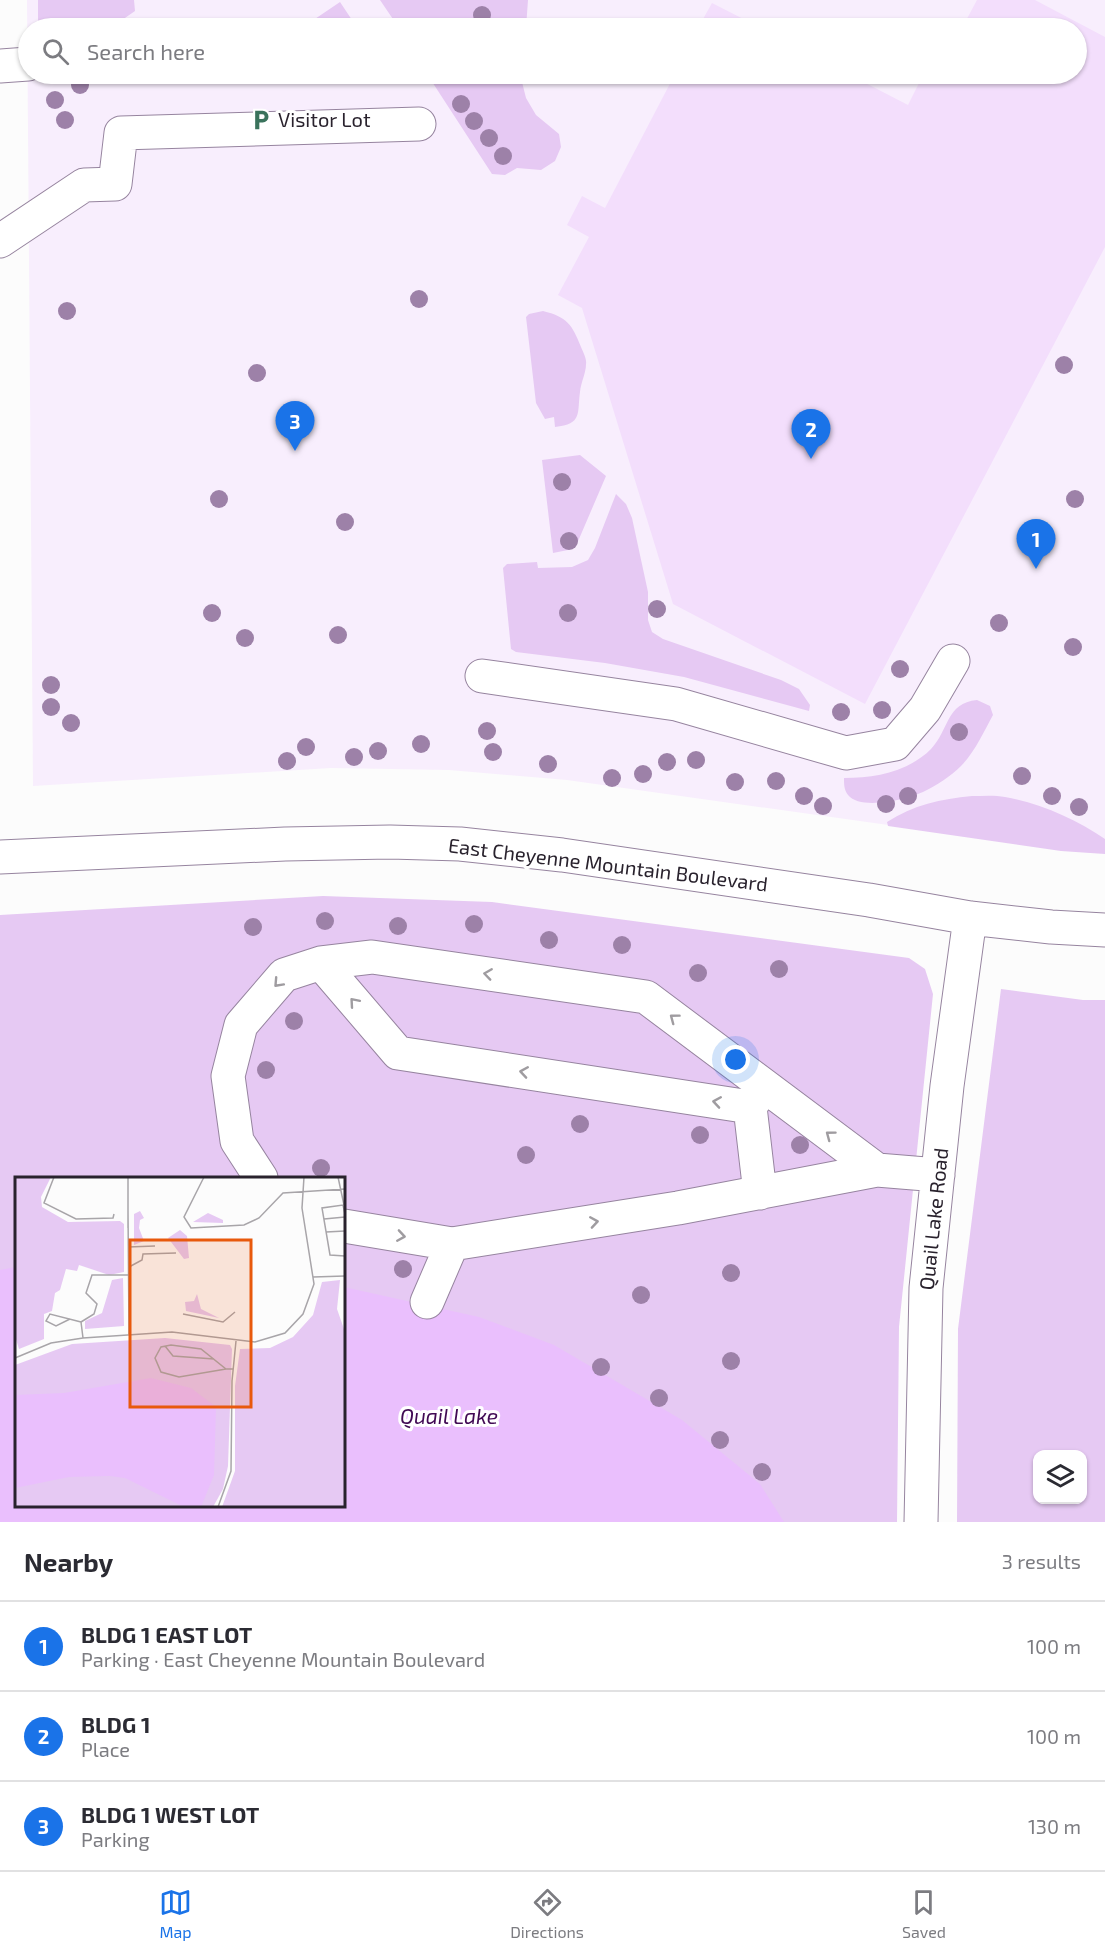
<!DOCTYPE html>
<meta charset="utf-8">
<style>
:root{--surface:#fff;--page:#f7f7f7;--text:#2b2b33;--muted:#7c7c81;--line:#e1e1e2;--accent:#1a73e8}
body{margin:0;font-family:"Exo 2",sans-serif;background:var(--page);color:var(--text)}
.controls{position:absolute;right:18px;bottom:18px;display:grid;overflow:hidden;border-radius:12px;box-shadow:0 2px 4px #0004}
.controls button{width:54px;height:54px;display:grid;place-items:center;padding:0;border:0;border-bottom:2px solid var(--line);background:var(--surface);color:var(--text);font:30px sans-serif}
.you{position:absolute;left:736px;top:1060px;width:21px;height:21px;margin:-15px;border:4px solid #fff;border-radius:50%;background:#1a73e8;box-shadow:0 0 0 9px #1a73e833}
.badge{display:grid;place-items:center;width:39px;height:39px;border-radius:50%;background:var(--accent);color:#fff;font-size:20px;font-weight:700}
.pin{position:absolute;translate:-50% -50px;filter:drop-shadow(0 2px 3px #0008)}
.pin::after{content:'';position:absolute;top:32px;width:21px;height:18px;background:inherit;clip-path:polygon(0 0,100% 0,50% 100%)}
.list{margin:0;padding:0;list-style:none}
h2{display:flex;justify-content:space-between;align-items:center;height:78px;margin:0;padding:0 24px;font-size:26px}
h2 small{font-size:20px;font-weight:400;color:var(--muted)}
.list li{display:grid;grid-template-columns:39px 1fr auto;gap:18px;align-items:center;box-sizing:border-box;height:90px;padding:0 24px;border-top:2px solid var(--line)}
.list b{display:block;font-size:22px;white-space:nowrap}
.list p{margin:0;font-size:20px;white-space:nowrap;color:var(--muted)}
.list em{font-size:20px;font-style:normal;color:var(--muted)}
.icon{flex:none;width:33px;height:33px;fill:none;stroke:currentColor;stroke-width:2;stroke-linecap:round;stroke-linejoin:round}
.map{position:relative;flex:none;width:1105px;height:1522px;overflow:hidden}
.search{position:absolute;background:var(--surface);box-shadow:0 2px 4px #0004;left:18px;right:18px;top:18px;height:66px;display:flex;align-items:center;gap:15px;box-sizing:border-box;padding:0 21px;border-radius:33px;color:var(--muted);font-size:22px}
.sheet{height:348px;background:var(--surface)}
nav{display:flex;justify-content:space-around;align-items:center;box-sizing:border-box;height:84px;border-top:2px solid var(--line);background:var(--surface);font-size:16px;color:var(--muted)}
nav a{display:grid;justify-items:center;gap:3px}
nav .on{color:var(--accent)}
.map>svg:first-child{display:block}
</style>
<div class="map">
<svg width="1105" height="1522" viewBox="0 0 1105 1522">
<rect width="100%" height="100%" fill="#fcfcfc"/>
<!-- built -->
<path fill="#f8eefd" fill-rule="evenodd" d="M27 0H1105V853L1080 852 567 780 449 770 331 768 33 786ZM28 28H1076V74H28Z"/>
<!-- green -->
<path fill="#e6c9f3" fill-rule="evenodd" d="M38 0H134L135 11 122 20 119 28H38Z
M380 0H528L526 28H399Z
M340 2 356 26 360 28H313L309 23Z
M427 74H520L526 98 536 115 559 134 561 147 555 161 541 170 517 168 505 175 492 174Z
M543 311C567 317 572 324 581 347 583 352 587 359 586 364 586 373 581 382 580 392 577 413 583 424 555 427L554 417 545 419 536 403 526 317 529 314Z
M580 455 606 476 576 546 568 550 553 553 542 460Z
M616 494 626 504 632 518 648 592V620L652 632 663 639 781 680 799 689 810 705 809 711 684 677 605 663 516 652 511 649 503 568 507 564 537 562 538 568 572 567 588 560 595 548Z
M977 700 990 706 993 715C984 731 975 752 961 766 951 776 936 786 923 792 907 799 861 811 848 795 844 790 844 784 844 778 875 778 908 772 931 749 949 730 946 703 977 700Z
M972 796C983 796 995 795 1005 797 1040 803 1076 819 1105 839V854L1061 851 888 826 887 822C913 805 941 799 972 796Z
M323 896 492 902 909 958 925 969 933 994 899 1327 897 1522H0V915ZM16 1178H344V1506H16Z
M1001 989 1083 1000H1105V1522H957L958 1329ZM1038 1454H1082V1500H1038Z"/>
<!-- water -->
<path fill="#eabffd" d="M16 1267V1506H344V1287L479 1317 554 1345 682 1420 760 1484 784 1522H0V1270Z"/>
<!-- building -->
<path fill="#f3defc" d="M977 0H1035L1105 37V247L865 704 673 604 582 308 558 295 589 237 567 225 582 196 605 208 675 74H848L908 105 922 77 933 83 938 74H1077V28H962Z
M712 3 761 28H698Z"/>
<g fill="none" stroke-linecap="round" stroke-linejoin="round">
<defs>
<path id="minor" d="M0 66 28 64
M0 241 84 185 115 184 121 133 419 124
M482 676 676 704 846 753 895 744 925 709 953 661
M0 857 285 844 390 842 460 844 562 855 869 900 970 918 1051 927 1105 930
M321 963 398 1053 750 1107 764 1086
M750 1107 760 1193
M261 1178 237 1141 228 1076 241 1025 284 975 321 963 372 957 646 997 877 1170
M344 1226 452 1244 678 1208 877 1170 938 1175
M427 1302 452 1244
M921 1522 926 1288 947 1086 970 918"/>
</defs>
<!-- minor casing -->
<use href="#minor" stroke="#96849f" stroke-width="35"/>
<!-- minor -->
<use href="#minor" stroke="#fff" stroke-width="33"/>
</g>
<!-- trees -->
<g fill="#9d81a8">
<circle cx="482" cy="15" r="9"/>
<circle cx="80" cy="85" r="9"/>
<circle cx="55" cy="100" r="9"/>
<circle cx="461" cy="104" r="9"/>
<circle cx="65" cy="120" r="9"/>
<circle cx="474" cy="121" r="9"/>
<circle cx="489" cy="138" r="9"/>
<circle cx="503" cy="156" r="9"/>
<circle cx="419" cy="299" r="9"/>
<circle cx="67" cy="311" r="9"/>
<circle cx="1064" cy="365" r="9"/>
<circle cx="257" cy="373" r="9"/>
<circle cx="562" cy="482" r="9"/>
<circle cx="219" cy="499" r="9"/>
<circle cx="1075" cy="499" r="9"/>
<circle cx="345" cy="522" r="9"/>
<circle cx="569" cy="541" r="9"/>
<circle cx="657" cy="609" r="9"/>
<circle cx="212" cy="613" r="9"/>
<circle cx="568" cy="613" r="9"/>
<circle cx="999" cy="623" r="9"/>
<circle cx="338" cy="635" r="9"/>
<circle cx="245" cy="638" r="9"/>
<circle cx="1073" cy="647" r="9"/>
<circle cx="900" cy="669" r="9"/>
<circle cx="51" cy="685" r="9"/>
<circle cx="51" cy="707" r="9"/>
<circle cx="882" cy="710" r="9"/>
<circle cx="841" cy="712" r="9"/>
<circle cx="71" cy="723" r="9"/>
<circle cx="487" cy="731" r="9"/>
<circle cx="959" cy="732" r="9"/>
<circle cx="421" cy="744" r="9"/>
<circle cx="306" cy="747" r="9"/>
<circle cx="378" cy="751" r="9"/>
<circle cx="493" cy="752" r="9"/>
<circle cx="354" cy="757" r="9"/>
<circle cx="696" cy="760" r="9"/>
<circle cx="287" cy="761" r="9"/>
<circle cx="667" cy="762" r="9"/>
<circle cx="548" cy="764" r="9"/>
<circle cx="643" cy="774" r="9"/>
<circle cx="1022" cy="776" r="9"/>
<circle cx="612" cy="778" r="9"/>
<circle cx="776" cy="781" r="9"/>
<circle cx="735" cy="782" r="9"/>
<circle cx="804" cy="796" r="9"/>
<circle cx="908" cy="796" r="9"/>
<circle cx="1052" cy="796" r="9"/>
<circle cx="886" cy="804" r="9"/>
<circle cx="823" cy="806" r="9"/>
<circle cx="1079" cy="807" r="9"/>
<circle cx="325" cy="921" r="9"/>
<circle cx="474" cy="924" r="9"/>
<circle cx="398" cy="926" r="9"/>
<circle cx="253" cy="927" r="9"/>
<circle cx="549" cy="940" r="9"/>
<circle cx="622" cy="945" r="9"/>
<circle cx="779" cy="969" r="9"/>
<circle cx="698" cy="973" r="9"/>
<circle cx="294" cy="1021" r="9"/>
<circle cx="266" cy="1070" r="9"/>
<circle cx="580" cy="1124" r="9"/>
<circle cx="700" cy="1135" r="9"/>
<circle cx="800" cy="1145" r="9"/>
<circle cx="526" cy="1155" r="9"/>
<circle cx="321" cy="1168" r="9"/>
<circle cx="403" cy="1269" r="9"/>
<circle cx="731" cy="1273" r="9"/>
<circle cx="641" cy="1295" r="9"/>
<circle cx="731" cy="1361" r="9"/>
<circle cx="601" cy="1367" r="9"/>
<circle cx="659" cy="1398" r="9"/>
<circle cx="720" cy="1440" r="9"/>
<circle cx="762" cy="1472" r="9"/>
</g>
<!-- one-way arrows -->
<defs><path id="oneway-chevron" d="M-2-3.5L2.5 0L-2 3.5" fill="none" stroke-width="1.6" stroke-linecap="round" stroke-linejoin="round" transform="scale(1.5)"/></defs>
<g stroke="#9f9ca0">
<use href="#oneway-chevron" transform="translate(488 974) rotate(-172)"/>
<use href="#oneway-chevron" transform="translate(278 983) rotate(133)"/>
<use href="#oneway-chevron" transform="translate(354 1002) rotate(-131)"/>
<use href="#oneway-chevron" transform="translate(674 1018) rotate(-143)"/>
<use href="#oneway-chevron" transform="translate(524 1072) rotate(-171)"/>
<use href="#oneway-chevron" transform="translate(717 1102) rotate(-171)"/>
<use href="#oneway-chevron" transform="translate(830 1135) rotate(-143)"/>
<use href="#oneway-chevron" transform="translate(594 1222) rotate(-9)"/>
<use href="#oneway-chevron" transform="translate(401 1236) rotate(9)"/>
</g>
<!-- icons -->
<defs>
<symbol id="parking-bare" viewBox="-9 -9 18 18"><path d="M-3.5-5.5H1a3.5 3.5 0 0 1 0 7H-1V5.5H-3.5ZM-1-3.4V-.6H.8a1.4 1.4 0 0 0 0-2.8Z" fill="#3a735c" stroke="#fff" stroke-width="2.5" paint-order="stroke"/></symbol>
</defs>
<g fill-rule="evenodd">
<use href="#parking-bare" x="246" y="105" width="30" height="30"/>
</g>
<g text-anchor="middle" stroke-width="6" stroke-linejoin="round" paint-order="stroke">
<!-- poi labels -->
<g font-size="20" fill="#29222d" stroke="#fff" text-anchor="start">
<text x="278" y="127">Visitor Lot</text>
</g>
<!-- street labels -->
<g font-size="20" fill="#29222d" stroke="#fff">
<text transform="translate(608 865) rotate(7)" y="7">East Cheyenne Mountain Boulevard</text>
<text transform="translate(934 1219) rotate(-84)" y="7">Quail Lake Road</text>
</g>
<!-- water labels -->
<g font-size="21" font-style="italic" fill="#410a54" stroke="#fff">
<text x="449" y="1424">Quail Lake</text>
</g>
</g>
<!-- overview -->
<g transform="translate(15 1177)">
<rect width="330" height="330" fill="#fcfcfc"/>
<path d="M0 0H36L26 20 27 30 53 45 105 44 109 47V95L94 98 64 88 62 94 51 92 45 113 40 116 37 134 29 137V162L4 172 0 159ZM125 34 129 41 125 43 124 51 129 64 119 68V37ZM193 36 208 43V46L178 45ZM165 53 172 59 174 81 169 82 153 61ZM108 101 109 149 70 152V144L87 136 97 103ZM325 103 322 132 330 155V330H207L220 294V209L225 172 255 171 278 160 298 138 307 105ZM182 117 186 132 204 141 171 134 170 125 179 124ZM150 161 215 168 217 172 213 289 208 312 198 330H0V188L57 167Z" fill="#e6c9f3"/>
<path d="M136 201 176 211 201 230 199 298 186 330 167 329 110 301 95 299 54 300 0 311V218L49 216Z" fill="#eabffd"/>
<path fill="none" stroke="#a8a5a9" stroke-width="1.5" d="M39 0 29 26 61 42 98 41 99 37M113 0V51M189 0 169 40 176 51 229 48 244 41 268 16 330 12M323 0 329 28M113 33 114 157M330 37 328 28 307 31 315 78 330 79M309 42 330 40M311 55 330 54M113 70 140 69M114 90 127 83 128 77 161 76M298 100 330 99M168 137 208 145 220 135M55 142 41 149 31 144 35 137 66 145M68 161 66 145 79 137 82 127 71 116 77 98H114M150 169 158 179 199 182M0 181 36 166 68 161 157 155 240 165 270 156 288 137 299 107 287 31 289 0M211 192 164 200 146 195 140 181 146 170 156 168 186 172 211 192H218M203 330 216 294 217 204 221 164"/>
<path fill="#e8590c" fill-opacity="0.15" stroke="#e8590c" stroke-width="3" d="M115 63H236V230H115Z"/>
<rect width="330" height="330" fill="none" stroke="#29222d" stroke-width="3"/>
</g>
</svg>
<div class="controls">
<button><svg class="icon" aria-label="layers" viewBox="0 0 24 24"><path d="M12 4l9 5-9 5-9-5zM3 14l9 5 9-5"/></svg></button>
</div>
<div class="you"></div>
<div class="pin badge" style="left:1036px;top:569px">1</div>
<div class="pin badge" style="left:811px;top:459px">2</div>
<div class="pin badge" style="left:295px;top:451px">3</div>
<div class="search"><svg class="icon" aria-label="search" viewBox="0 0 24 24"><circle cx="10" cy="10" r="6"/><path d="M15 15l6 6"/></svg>Search here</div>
</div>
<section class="sheet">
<h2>Nearby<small>3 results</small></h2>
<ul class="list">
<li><span class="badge">1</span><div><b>BLDG 1 EAST LOT</b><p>Parking · East Cheyenne Mountain Boulevard</p></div><em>100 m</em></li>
<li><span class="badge">2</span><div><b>BLDG 1</b><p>Place</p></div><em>100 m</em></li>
<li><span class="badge">3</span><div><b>BLDG 1 WEST LOT</b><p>Parking</p></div><em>130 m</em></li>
</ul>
</section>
<nav>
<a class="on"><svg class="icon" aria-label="map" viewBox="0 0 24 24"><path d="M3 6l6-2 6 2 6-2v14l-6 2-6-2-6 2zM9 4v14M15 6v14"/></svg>Map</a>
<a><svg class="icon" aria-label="directions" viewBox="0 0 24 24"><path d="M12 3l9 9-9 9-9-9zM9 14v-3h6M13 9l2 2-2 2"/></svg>Directions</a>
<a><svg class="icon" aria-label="saved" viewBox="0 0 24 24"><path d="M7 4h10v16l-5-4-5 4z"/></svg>Saved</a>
</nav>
